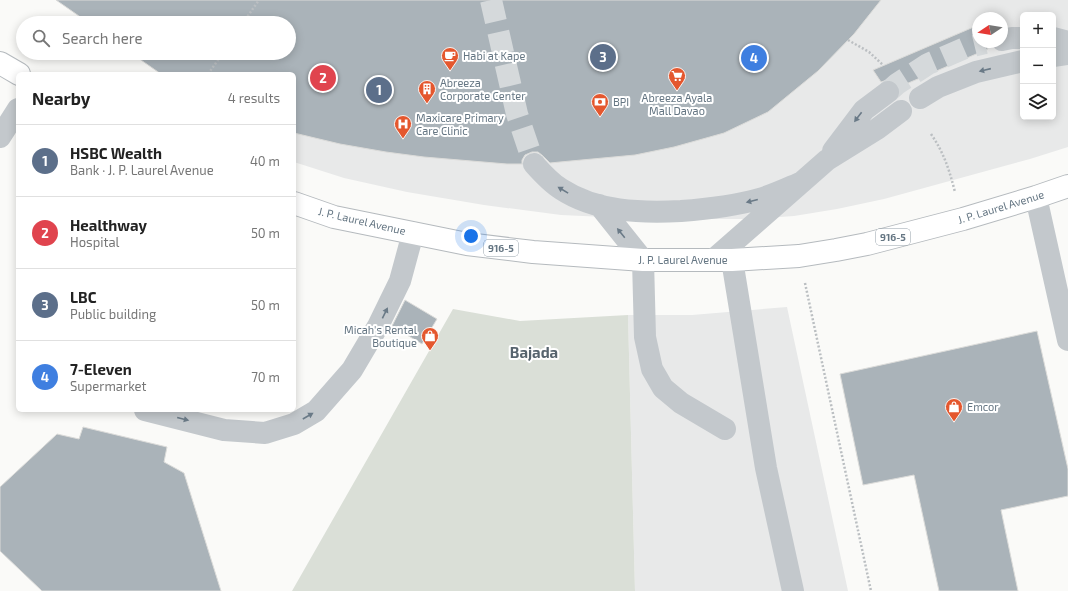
<!DOCTYPE html>
<meta charset="utf-8">
<style>
:root{--surface:#fff;--page:#f2f2f2;--text:#222;--muted:#767676;--line:#e0e0e0;--accent:#111827}
body{margin:0;font-family:"Exo 2",sans-serif;background:var(--page);color:var(--text)}
.controls{position:absolute;right:12px;top:12px;display:grid;overflow:hidden;border-radius:6px;box-shadow:0 2px 10px #0003}
.controls button{width:36px;height:36px;display:grid;place-items:center;padding:0;border:0;border-bottom:1px solid var(--line);background:var(--surface);color:var(--text);font:20px sans-serif}
.compass{position:absolute;left:972px;top:12px;width:36px;height:36px;border-radius:50%;background:var(--surface);box-shadow:0 2px 10px #0003;rotate:258deg}
.you{position:absolute;left:471px;top:236px;width:14px;height:14px;margin:-10px;border:3px solid #fff;border-radius:50%;background:#1a73e8;box-shadow:0 0 0 6px #1a73e833}
.badge{display:grid;place-items:center;width:26px;height:26px;border-radius:50%;background:var(--accent);color:#fff;font-size:13px;font-weight:700}
.pin{position:absolute;translate:-50% -50%;border:2px solid #fff;box-shadow:0 1px 4px #0006}
.list{margin:0;padding:0;list-style:none}
h2{display:flex;justify-content:space-between;align-items:center;height:52px;margin:0;padding:0 16px;font-size:17px}
h2 small{font-size:13px;font-weight:400;color:var(--muted)}
.list li{display:grid;grid-template-columns:26px 1fr auto;gap:12px;align-items:center;box-sizing:border-box;height:72px;padding:0 16px;border-top:1px solid var(--line)}
.list b{display:block;font-size:15px;white-space:nowrap}
.list p{margin:0;font-size:13px;white-space:nowrap;color:var(--muted)}
.list em{font-size:13px;font-style:normal;color:var(--muted)}
.icon{flex:none;width:22px;height:22px;fill:none;stroke:currentColor;stroke-width:2;stroke-linecap:round;stroke-linejoin:round}
.map{position:relative;flex:none;width:1068px;height:591px;overflow:hidden}
.search{position:absolute;background:var(--surface);box-shadow:0 2px 10px #0003;left:16px;top:16px;width:280px;height:44px;display:flex;align-items:center;gap:10px;box-sizing:border-box;padding:0 14px;border-radius:22px;color:var(--muted);font-size:15px}
.panel{position:absolute;background:var(--surface);box-shadow:0 2px 10px #0003;left:16px;top:72px;width:280px;height:340px;border-radius:6px}
.map>svg:first-child{display:block}
</style>
<div class="map">
<svg width="1068" height="591" viewBox="0 0 1068 591">
<rect width="100%" height="100%" fill="#fafaf8"/>
<!-- built -->
<path fill="#e8e9e9" fill-rule="evenodd" d="M257 0H1068V147L1030 159 884 199 837 209 794 216 751 219H649L561 215 484 205 407 192 344 178 294 162V74H206L289 53V23ZM1023 15H1053V117H1023ZM978 18H1002V42H978Z
M787 307 848 591H635L628 315H692Z"/>
<!-- green -->
<path fill="#dadfd7" d="M453 309 520 321 628 315 635 591H292Z"/>
<!-- building -->
<path fill="#aab3b9" stroke="#dcdcda" d="M56 0H881L854 34 818 71 768 112 724 133 674 147 635 155 560 162 550 163 543 156 538 152H532L525 155 522 160V164H507L424 157 386 152 340 144 294 133V74H161L131 53H289V23H89Z
M976 26 978 29V42H984L988 49 899 87 898 84 893 80H887L881 82 873 70Z
M405 300 437 319 422 344 392 326Z
M1037 331 1068 469V496L1001 510 1018 591H939L914 475 863 485 840 374Z
M83 427 167 447 164 462 184 473 221 591H42L0 551V487L57 434 79 439Z"/>
<g fill="none" stroke-linecap="round" stroke-linejoin="round">
<!-- minor-tunnel -->
<path stroke="#d5d9db" stroke-width="22" stroke-dasharray="22 11" stroke-linecap="butt" d="M491 0 517 114 534 164
M888 92 897 84 928 64 965 48 985 43"/>
<defs>
<path id="major" d="M0 63 19 74
M294 203 334 217 467 244 533 252 643 260H732L799 256 836 250 867 244 963 219 1036 197 1068 186"/>
</defs>
<!-- major casing -->
<use href="#major" stroke="#b5babe" stroke-width="24"/>
<!-- path -->
<path stroke="#bbbfc2" stroke-width="2.5" stroke-dasharray="2 2" stroke-linecap="butt" d="M243 23 259 0
M848 40 869 52 883 65
M208 74 223 53
M931 134C944 153 949 169 955 192
M805 283 871 591"/>
<!-- minor -->
<path stroke="#c3c8cc" stroke-width="22" d="M1053 38 1068 42
M1002 40 1012 38H1023
M1053 56 1068 54
M920 98 938 87 976 72 1023 61
M0 137 18 109
M833 151 864 110 888 92
M534 164C542 173 551 183 561 189 596 212 641 213 681 211 708 209 734 206 759 199 774 195 788 188 802 182
M1036 197 1068 340
M599 205 643 260 645 337 652 369 663 388 681 403 725 429
M713 260 827 160 877 129 901 111
M732 260 766 468 793 591
M145 410 224 430 265 433 294 424 316 411 352 370 378 326 400 281 413 233"/>
<!-- major -->
<use href="#major" stroke="#fff" stroke-width="22"/>
</g>
<!-- one-way arrows -->
<defs><path id="oneway-solid" d="M-6-.8H1V-3.2L6.5 0L1 3.2V.8H-6Z"/></defs>
<g fill="#6a7a87">
<use href="#oneway-solid" transform="translate(985 70) rotate(167)"/>
<use href="#oneway-solid" transform="translate(858 117) rotate(127)"/>
<use href="#oneway-solid" transform="translate(563 190) rotate(-149)"/>
<use href="#oneway-solid" transform="translate(752 201) rotate(166)"/>
<use href="#oneway-solid" transform="translate(621 233) rotate(-129)"/>
<use href="#oneway-solid" transform="translate(385 313) rotate(-64)"/>
<use href="#oneway-solid" transform="translate(308 416) rotate(-30)"/>
<use href="#oneway-solid" transform="translate(183 419) rotate(14)"/>
</g>
<!-- icons -->
<defs>
<symbol id="cafe-pin" viewBox="-11 -11 22 30"><path d="M0 17L-7.5 6A9.5 9.5 0 1 1 7.5 6Z" fill="#e4572e" stroke="#fff"/><path d="M-5.5-4.5H6V0H3Q3 3.5 0 3.5H-2.5Q-5.5 3.5-5.5 0ZM3-3.2v2h1.7v-2ZM-6 4.5H4V6H-6Z" fill="#fff"/></symbol>
<symbol id="supermarket-pin" viewBox="-11 -11 22 30"><path d="M0 17L-7.5 6A9.5 9.5 0 1 1 7.5 6Z" fill="#e4572e" stroke="#fff"/><path d="M-6-5.5h2.5l.6 2H6L4.5 2H-2.5L-4.4-4H-6ZM-1.5 3.2a1.3 1.3 0 1 0 .1 0ZM3 3.2a1.3 1.3 0 1 0 .1 0Z" fill="#fff"/></symbol>
<symbol id="building-pin" viewBox="-11 -11 22 30"><path d="M0 17L-7.5 6A9.5 9.5 0 1 1 7.5 6Z" fill="#e4572e" stroke="#fff"/><path d="M-4-6H4V6H1V3H-1V6H-4ZM-2.5-4.3h1.7v1.8h-1.7ZM.8-4.3h1.7v1.8H.8ZM-2.5-1h1.7V.8h-1.7ZM.8-1h1.7V.8H.8Z" fill="#fff"/></symbol>
<symbol id="bank-pin" viewBox="-11 -11 22 30"><path d="M0 17L-7.5 6A9.5 9.5 0 1 1 7.5 6Z" fill="#e4572e" stroke="#fff"/><path d="M-6-4H6V4H-6ZM0-2.3a2.3 2.3 0 1 0 0 4.6a2.3 2.3 0 1 0 0-4.6Z" fill="#fff"/></symbol>
<symbol id="hospital-pin" viewBox="-11 -11 22 30"><path d="M0 17L-7.5 6A9.5 9.5 0 1 1 7.5 6Z" fill="#e4572e" stroke="#fff"/><path d="M-5-5h3v3.5h4V-5h3V5h-3V1.5h-4V5h-3Z" fill="#fff"/></symbol>
<symbol id="shop-pin" viewBox="-11 -11 22 30"><path d="M0 17L-7.5 6A9.5 9.5 0 1 1 7.5 6Z" fill="#e4572e" stroke="#fff"/><path d="M-5-2.5h2.3a2.7 3.5 0 0 1 5.4 0H5L5.5 6h-11ZM-1.5-2.5h3a1.5 2.3 0 0 0-3 0Z" fill="#fff"/></symbol>
</defs>
<g fill-rule="evenodd">
<use href="#cafe-pin" x="440" y="46" width="20" height="27"/>
<use href="#supermarket-pin" x="667" y="66" width="20" height="27"/>
<use href="#building-pin" x="417" y="79" width="20" height="27"/>
<use href="#bank-pin" x="590" y="92" width="20" height="27"/>
<use href="#hospital-pin" x="393" y="114" width="20" height="27"/>
<use href="#shop-pin" x="420" y="326" width="20" height="27"/>
<use href="#shop-pin" x="944" y="397" width="20" height="27"/>
</g>
<g text-anchor="middle" stroke-width="4" stroke-linejoin="round" paint-order="stroke">
<!-- shield labels -->
<g fill="#fff" stroke="#939fa8" stroke-width="1">
<rect x="876" y="229" width="34" height="16" rx="3"/>
<rect x="484" y="240" width="34" height="16" rx="3"/>
</g>
<g font-size="10" font-weight="bold" fill="#657683">
<text x="893" y="241">916-5</text>
<text x="501" y="252">916-5</text>
</g>
<!-- poi labels -->
<g font-size="11" fill="#657683" stroke="#fff" text-anchor="start">
<text x="463" y="60">Habi at Kape</text>
<text x="440" y="87">Abreeza<tspan x="440" dy="13">Corporate Center</tspan></text>
<text x="677" y="102" text-anchor="middle">Abreeza Ayala<tspan x="677" dy="13">Mall Davao</tspan></text>
<text x="613" y="106">BPI</text>
<text x="416" y="122">Maxicare Primary<tspan x="416" dy="13">Care Clinic</tspan></text>
<text x="417" y="334" text-anchor="end">Micah's Rental<tspan x="417" dy="13">Boutique</tspan></text>
<text x="967" y="411">Emcor</text>
</g>
<!-- street labels -->
<g font-size="11" fill="#657683" stroke="#fff">
<text transform="translate(1001 207) rotate(-17)" y="4">J. P. Laurel Avenue</text>
<text transform="translate(362 221) rotate(13)" y="4">J. P. Laurel Avenue</text>
<text x="683" y="264">J. P. Laurel Avenue</text>
</g>
<!-- district labels -->
<g font-size="15" font-weight="bold" fill="#57646e" stroke="#fff">
<text x="534" y="358">Bajada</text>
</g>
</g>
</svg>
<div class="controls">
<button>+</button>
<button>−</button>
<button><svg class="icon" aria-label="layers" viewBox="0 0 24 24"><path d="M12 4l9 5-9 5-9-5zM3 14l9 5 9-5"/></svg></button>
</div>
<svg class="compass" viewBox="-18 -18 36 36"><path d="M0-13l5 13h-10z" fill="#e53935"/><path d="M0 13l5-13h-10z" fill="#767676"/></svg>
<div class="you"></div>
<div class="pin badge" style="left:379px;top:90px;background:#5c6f8a">1</div>
<div class="pin badge" style="left:323px;top:78px;background:#e0444e">2</div>
<div class="pin badge" style="left:603px;top:57px;background:#5c6f8a">3</div>
<div class="pin badge" style="left:754px;top:58px;background:#3f7fe0">4</div>
<div class="search"><svg class="icon" aria-label="search" viewBox="0 0 24 24"><circle cx="10" cy="10" r="6"/><path d="M15 15l6 6"/></svg>Search here</div>
<section class="panel">
<h2>Nearby<small>4 results</small></h2>
<ul class="list">
<li><span class="badge" style="background:#5c6f8a">1</span><div><b>HSBC Wealth</b><p>Bank · J. P. Laurel Avenue</p></div><em>40 m</em></li>
<li><span class="badge" style="background:#e0444e">2</span><div><b>Healthway</b><p>Hospital</p></div><em>50 m</em></li>
<li><span class="badge" style="background:#5c6f8a">3</span><div><b>LBC</b><p>Public building</p></div><em>50 m</em></li>
<li><span class="badge" style="background:#3f7fe0">4</span><div><b>7-Eleven</b><p>Supermarket</p></div><em>70 m</em></li>
</ul>
</section>
</div>
